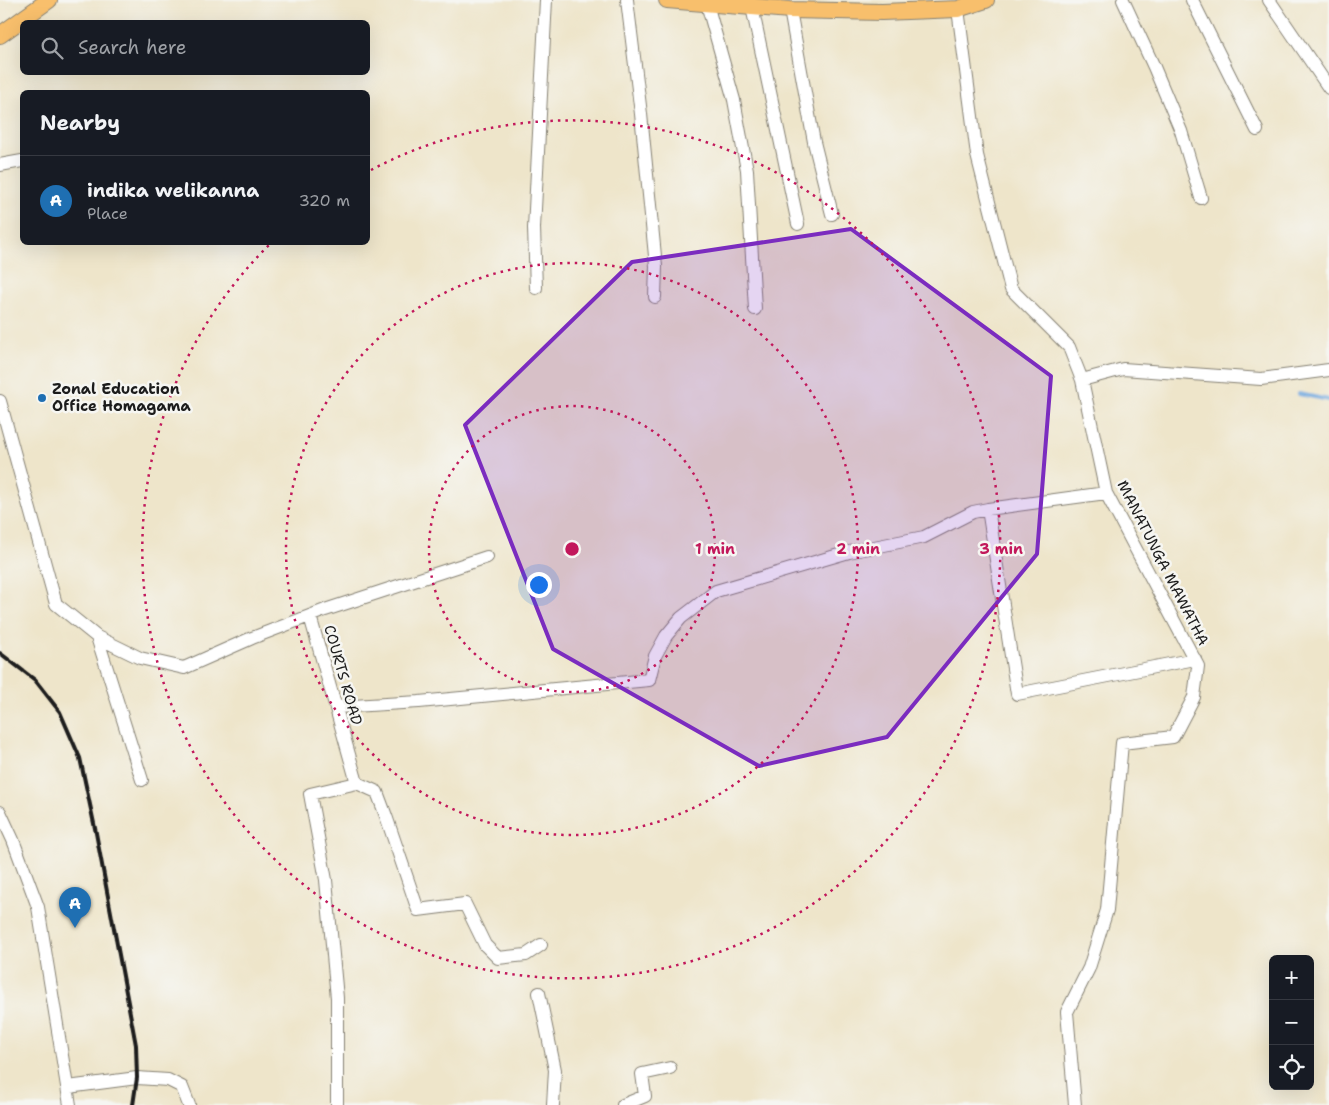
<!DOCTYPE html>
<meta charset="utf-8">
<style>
:root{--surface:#171b24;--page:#242831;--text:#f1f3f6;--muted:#9ea1a6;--line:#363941;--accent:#1f6fb2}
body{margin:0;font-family:"Shantell Sans",sans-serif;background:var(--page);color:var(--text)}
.controls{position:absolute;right:15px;bottom:15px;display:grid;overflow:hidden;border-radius:8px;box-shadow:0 5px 20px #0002}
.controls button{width:45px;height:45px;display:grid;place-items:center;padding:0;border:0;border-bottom:1px solid var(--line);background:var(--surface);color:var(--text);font:25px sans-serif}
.you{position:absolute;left:538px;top:584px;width:18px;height:18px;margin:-12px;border:4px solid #fff;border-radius:50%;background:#1a73e8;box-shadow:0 0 0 8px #1a73e833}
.badge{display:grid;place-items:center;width:32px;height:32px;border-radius:50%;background:var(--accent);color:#fff;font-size:16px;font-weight:700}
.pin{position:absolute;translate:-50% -41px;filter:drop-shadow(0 1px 2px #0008)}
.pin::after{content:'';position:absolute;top:26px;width:18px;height:15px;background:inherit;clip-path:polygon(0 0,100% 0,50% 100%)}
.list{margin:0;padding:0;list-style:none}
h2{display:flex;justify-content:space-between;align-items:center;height:65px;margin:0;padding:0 20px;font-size:21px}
h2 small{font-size:16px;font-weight:400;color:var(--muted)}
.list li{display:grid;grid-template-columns:32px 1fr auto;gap:15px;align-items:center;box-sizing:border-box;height:90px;padding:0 20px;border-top:1px solid var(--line)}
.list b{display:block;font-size:19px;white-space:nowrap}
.list p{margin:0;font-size:16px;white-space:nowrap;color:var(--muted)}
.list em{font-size:16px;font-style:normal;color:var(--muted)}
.icon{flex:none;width:28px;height:28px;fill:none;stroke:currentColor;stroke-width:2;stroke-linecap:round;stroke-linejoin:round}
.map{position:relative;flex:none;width:1329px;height:1105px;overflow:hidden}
.search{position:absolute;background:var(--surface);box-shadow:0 5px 20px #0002;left:20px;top:20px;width:350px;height:55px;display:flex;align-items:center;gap:12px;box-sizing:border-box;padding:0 18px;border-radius:8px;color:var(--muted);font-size:19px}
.panel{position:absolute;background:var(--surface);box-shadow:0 5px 20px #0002;left:20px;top:90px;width:350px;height:155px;border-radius:8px}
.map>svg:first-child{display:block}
</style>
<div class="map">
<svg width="1329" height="1105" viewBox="0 0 1329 1105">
<rect width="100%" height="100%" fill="#f6f6f2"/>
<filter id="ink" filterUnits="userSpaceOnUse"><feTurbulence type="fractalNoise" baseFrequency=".02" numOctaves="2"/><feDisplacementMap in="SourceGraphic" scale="10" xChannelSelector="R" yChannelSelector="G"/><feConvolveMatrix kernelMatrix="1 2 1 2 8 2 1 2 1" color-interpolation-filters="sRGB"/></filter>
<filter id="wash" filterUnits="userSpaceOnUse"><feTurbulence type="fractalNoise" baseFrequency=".0096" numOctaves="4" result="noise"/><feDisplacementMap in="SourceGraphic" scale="20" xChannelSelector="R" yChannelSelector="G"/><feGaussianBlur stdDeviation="1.12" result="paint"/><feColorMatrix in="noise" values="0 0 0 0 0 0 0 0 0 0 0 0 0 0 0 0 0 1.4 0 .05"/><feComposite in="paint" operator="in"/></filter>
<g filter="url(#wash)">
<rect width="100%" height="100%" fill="#eee5ca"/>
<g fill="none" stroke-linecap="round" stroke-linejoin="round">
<!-- stream -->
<path stroke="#6fa7de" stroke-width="4" d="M1299 394 1329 400"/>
</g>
</g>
<g filter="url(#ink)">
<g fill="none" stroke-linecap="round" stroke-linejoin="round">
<defs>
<path id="minor" d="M627 0 641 114 656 266 655 297
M1123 0 1154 67 1181 131 1201 198
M1192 0 1257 130
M1269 0 1329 88
M707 4 734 100 747 170 755 309
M752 7 798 224
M958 9 977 155 1011 289 1069 347 1082 380 1106 493 1198 666 1194 697 1173 737 1122 743 1107 910 1089 968 1067 1012 1075 1105
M790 10 814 142 832 214
M0 165 22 161
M536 288 534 228 546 0
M1082 380 1123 369 1261 379 1329 370
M0 401 56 604 97 637 140 658 184 668 252 638 325 610 487 557
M988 509 1017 694 1195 659
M310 616 357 783 310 794 326 880 337 998V1105
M97 637 142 780
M336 707 419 702 649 680 655 656 666 636 681 618 716 591 849 552 924 537 973 512 988 509 1106 493
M357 783 377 792 386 816 418 910 465 904 485 945 498 958 526 955 541 945
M0 812 13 840 38 907 70 1105
M539 993 555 1070 553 1105
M68 1087 137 1078 168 1080 182 1087 189 1105
M623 1105 645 1096 642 1074 670 1068"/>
<path id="major" d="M667 0 790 10 882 12 958 9 986 0
M0 35 49 0"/>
</defs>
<!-- minor casing -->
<use href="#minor" stroke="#858073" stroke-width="14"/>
<!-- major casing -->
<use href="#major" stroke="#858073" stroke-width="18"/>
<!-- minor -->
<use href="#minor" stroke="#fff" stroke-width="12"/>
<!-- major -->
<use href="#major" stroke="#f8bf6c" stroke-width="16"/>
<!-- rail -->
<path stroke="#1c1c1c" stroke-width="4" d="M0 653 35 680 60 712 80 758 96 833 136 1045 137 1078 133 1105"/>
</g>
</g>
<!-- marked area -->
<path fill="#7b2cbf" fill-opacity="0.2" stroke="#7b2cbf" stroke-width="4" stroke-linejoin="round" d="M851 229 1051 376 1037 554 887 737 759 766 553 649 465 425 632 262Z"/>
<!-- distance rings -->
<g fill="none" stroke="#c2185b" stroke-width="2.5" stroke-dasharray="2.5 5">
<circle cx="572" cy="549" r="143"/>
<circle cx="572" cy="549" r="286"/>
<path d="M371 170A429 429 0 1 1 271 243"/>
</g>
<!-- markers -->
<circle fill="#1f6fb2" stroke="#f6f6f2" stroke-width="2" cx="42" cy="398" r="5"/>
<g text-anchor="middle" stroke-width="5" stroke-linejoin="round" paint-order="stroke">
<!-- poi labels -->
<g font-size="15" font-weight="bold" fill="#1c1c1c" stroke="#f6f6f2" text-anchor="start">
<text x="52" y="394">Zonal Education<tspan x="52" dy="17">Office Homagama</tspan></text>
</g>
<!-- street labels -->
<g font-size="15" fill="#1c1c1c" stroke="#f6f6f2">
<text transform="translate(1163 563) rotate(63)" y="5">MANATUNGA MAWATHA</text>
<text transform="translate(343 675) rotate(74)" y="5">COURTS ROAD</text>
</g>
</g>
<circle cx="572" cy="549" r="8" fill="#c2185b" stroke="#f6f6f2" stroke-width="2.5"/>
<g font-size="15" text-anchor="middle" font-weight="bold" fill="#c2185b" stroke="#f6f6f2" stroke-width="5" stroke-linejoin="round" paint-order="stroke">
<text x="715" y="554">1 min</text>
<text x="858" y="554">2 min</text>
<text x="1001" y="554">3 min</text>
</g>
</svg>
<div class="controls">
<button>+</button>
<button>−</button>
<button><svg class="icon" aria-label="locate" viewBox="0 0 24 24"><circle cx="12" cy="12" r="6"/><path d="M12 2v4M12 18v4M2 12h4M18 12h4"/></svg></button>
</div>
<div class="you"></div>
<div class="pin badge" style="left:75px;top:928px">A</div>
<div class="search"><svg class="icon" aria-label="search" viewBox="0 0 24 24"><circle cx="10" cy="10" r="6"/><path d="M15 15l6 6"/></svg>Search here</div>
<section class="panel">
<h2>Nearby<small></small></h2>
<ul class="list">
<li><span class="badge">A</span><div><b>indika welikanna</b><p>Place</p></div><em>320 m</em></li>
</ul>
</section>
</div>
